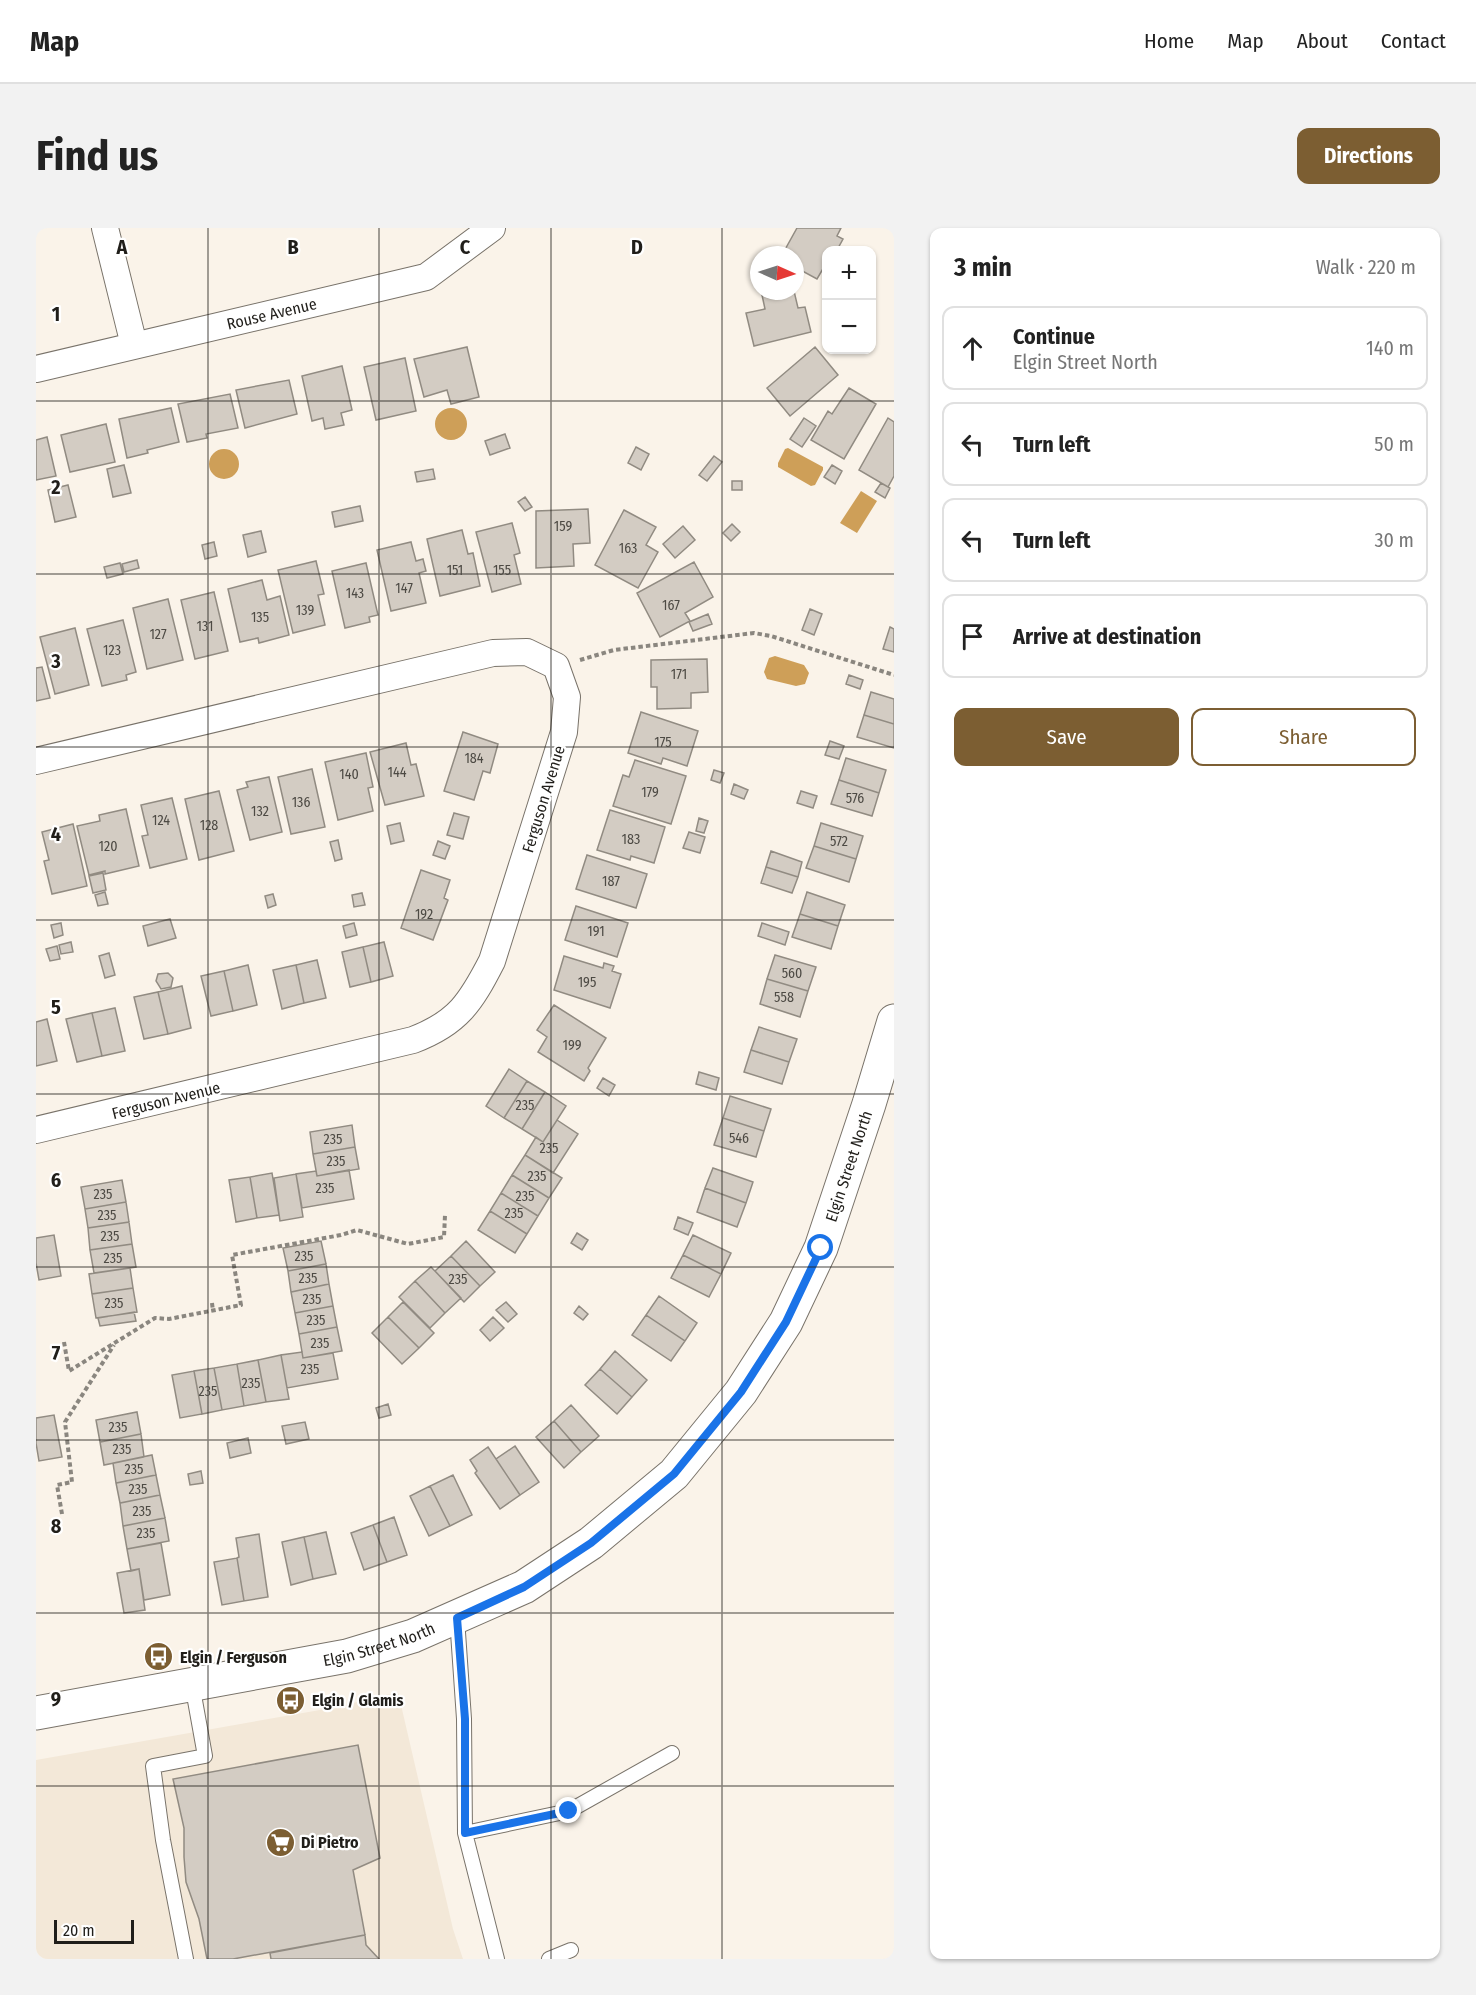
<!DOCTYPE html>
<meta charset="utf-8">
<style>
:root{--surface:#fff;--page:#f2f2f2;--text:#222;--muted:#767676;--line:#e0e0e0;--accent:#7c5e32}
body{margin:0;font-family:"Fira Sans Condensed",sans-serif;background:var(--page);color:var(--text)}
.controls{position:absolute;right:18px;top:18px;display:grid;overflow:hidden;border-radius:12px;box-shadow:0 2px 4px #0004}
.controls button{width:54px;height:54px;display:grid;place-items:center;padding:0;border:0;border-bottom:2px solid var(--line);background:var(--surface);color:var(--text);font:30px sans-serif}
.compass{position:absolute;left:714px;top:18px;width:54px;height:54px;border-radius:50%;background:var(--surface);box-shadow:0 2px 4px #0004;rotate:93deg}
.scale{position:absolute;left:18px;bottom:15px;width:80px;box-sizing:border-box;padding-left:6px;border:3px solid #201e1a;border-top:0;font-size:16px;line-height:21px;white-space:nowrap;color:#201e1a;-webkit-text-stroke:4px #fff;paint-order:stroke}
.stop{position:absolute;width:18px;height:18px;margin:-14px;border:4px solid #1a73e8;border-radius:50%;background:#fff}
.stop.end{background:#1a73e8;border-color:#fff;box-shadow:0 2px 6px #0008}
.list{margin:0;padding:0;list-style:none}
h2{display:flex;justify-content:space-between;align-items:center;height:78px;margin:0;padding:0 24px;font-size:26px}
h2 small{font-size:20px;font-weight:400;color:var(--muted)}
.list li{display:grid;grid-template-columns:39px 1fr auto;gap:18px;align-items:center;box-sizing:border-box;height:84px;margin:0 12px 12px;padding:0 12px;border:2px solid var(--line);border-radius:12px}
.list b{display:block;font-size:22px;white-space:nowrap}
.list p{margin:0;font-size:20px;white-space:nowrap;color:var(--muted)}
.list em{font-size:20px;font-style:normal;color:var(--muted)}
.actions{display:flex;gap:12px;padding:18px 24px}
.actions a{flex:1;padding:14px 0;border:2px solid var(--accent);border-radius:12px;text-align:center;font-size:21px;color:var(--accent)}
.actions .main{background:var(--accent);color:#fff}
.icon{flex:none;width:33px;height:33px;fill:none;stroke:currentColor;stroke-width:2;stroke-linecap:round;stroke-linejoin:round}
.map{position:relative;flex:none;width:858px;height:1731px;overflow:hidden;border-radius:12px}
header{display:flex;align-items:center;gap:36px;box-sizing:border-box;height:84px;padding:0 30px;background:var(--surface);border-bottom:2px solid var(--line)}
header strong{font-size:28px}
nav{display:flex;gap:33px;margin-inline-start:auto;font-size:21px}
.intro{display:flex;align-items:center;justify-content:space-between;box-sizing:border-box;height:144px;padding:0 36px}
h1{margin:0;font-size:42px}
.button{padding:15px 27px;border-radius:12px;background:var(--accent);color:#fff;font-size:21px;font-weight:700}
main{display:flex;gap:36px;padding:0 36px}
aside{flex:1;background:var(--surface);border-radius:12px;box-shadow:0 2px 4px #0004}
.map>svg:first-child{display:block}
</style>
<header>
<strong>Map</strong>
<nav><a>Home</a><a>Map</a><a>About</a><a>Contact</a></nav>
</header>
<div class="intro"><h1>Find us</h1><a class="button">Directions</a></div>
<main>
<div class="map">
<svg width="858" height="1731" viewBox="0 0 858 1731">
<rect width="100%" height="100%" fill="#faf3e9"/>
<!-- built -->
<path fill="#f3e8d8" d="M362 1464 417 1701 427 1731H0V1532L301 1479Z"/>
<!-- water -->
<path fill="#ce9f58" d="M399 196a16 16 0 1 1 32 0a16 16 0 1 1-32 0Z
M752 220 787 239V242L779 257 775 258 742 239V235L749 221Z
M173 236a15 15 0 1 1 30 0a15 15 0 1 1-30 0Z
M825 263 841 273 821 305 804 295Z
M739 428 768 437 773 445 769 456 760 458 731 451 728 444 733 430Z"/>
<!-- building -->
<path fill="#d3ccc3" stroke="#918b82" stroke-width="1.5" d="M761 0H805L801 8 807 11 801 22H790V40L788 39 781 51 759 39V27H746Z
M742 63H758L762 80 769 79 775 104 718 118 710 85 729 81 726 67Z
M431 119 443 169 415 176 411 162 388 169 378 131Z
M779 119 802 147 754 188 731 160Z
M369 130 380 183 340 192 328 139Z
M306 138 316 182 305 185 308 197 289 201 287 190 276 193 266 148Z
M253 152 261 186 209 200 200 162Z
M813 160 840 176 808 231 775 212 792 183 796 186Z
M194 166 202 200 170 206 171 210 151 214 142 176Z
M135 180 143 214 111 222 112 225 91 230 83 191Z
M768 190 780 198 766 219 754 211Z
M852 190 858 194V248L852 259 823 242Z
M70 196 79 234 34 244 25 207Z
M469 206 474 220 454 227 449 213Z
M11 209 20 248 0 252V212Z
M600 219 613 226 605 242 592 235Z
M678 228 686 234 671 253 663 247Z
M88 237 95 265 77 269 71 241Z
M796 237 806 243 799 256 788 249Z
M397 241 399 251 381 254 379 244Z
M696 253H706V262H696Z
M845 255 854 260 849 270 839 264Z
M32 257 40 289 19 294 12 262Z
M489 269 496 279 489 283 482 274Z
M324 278 327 293 299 299 296 284Z
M552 281 554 315 537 316 538 338 500 340V283Z
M588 282 620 299 610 317 622 324 602 360 559 337Z
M476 295 484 325 478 327 485 356 456 364 440 304Z
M696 296 704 304 695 313 687 305Z
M647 298 659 312 639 330 627 316Z
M426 302 432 326 437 325 444 358 404 368 391 311Z
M225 303 230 324 212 329 207 307Z
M178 314 181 328 169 331 166 317Z
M375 314 380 333 387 331 390 343 383 345 390 375 355 383 341 322Z
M101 332 103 340 88 344 86 336Z
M280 333 288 366 282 367 289 397 257 405 242 342Z
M658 334 677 369 649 385 654 393 624 409 601 365Z
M84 335 87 346 71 350 68 339Z
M330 335 342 387 333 389 334 394 309 400 296 343Z
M226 352 231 372 244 368 253 407 223 415 222 410 204 414 192 361Z
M178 364 192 423 159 431 145 372Z
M132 371 147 432 111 441 97 380Z
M774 381 786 386 778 407 766 402Z
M672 386 676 396 657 403 653 394Z
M87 392 100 444 90 447 91 452 66 458 51 401Z
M854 399 858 401V424L847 421Z
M39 400 53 457 19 466 4 409Z
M671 431 672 464 655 465V480L621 481V459H615V432Z
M6 439 14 470 0 473V440Z
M813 447 827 452 824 461 810 456Z
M835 464 858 471V496L828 487Z
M605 484 662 503 651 538 627 530 625 536 592 525Z
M828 487 858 496V520L821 509Z
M427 504 462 516 454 545 447 543 438 572 408 563Z
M794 513 808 518 803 531 789 527Z
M370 515 375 537 380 536 388 568 349 577 334 524Z
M330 525 337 559 332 560 337 583 302 592 289 534Z
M810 530 850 542 843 565 803 552Z
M599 532 650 548 635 596 577 578 587 547 593 549Z
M276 541 289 599 255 606 242 549Z
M678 542 688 545 684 555 675 552Z
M233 549 246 604 214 612 201 562 212 559 210 554Z
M803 552 843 565 836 588 795 576Z
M698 556 712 562 708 571 695 566Z
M183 563 198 623 163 632 149 571Z
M765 563 781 568 777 580 761 575Z
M136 570 151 631 114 640 106 608 112 607 105 577Z
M90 581 103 638 69 646V643L53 647 41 598 64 593 63 587Z
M574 582 629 599 618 635 595 628 594 632 561 622Z
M418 585 433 589 427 611 411 607Z
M663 590 672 593 668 605 660 603Z
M364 595 368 613 355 616 351 598Z
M785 595 827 608 820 631 778 618Z
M37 596 51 658 16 666 8 633 13 632 6 604Z
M653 604 669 609 664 625 647 620Z
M302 612 306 631 299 633 294 614Z
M402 613 414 618 409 631 397 627Z
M778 618 820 631 813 654 770 640Z
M735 623 766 634 762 649 730 639Z
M551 627 611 646 600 680 540 661Z
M730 639 762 649 756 665 725 655Z
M385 642 414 652 408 670 412 672 397 712 365 700Z
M67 645 70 662 57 665 53 648Z
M69 664 72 676 62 678 59 667Z
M771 664 809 677 802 698 764 686Z
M326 665 329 677 318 679 316 667Z
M237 666 240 677 232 680 229 668Z
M540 678 592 695 581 729 529 712Z
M764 686 802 698 795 721 756 709Z
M134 691 140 710 112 718 107 698Z
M25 695 27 707 18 710 15 697Z
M318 695 321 707 310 710 307 698Z
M726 695 753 704 749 717 722 708Z
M35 714 37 724 25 726 23 717Z
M348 714 357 748 335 754 327 719Z
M21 718 24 731 14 733 10 721Z
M327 719 335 754 314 759 306 724Z
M73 725 79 747 69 750 63 728Z
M739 727 780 739 772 763 731 751Z
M528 728 567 740 568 735 578 738 576 743 585 746 574 780 518 762Z
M281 732 290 770 268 775 260 737Z
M212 737 221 777 197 783 188 743Z
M260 737 268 775 246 781 237 742Z
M188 743 197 783 175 788 165 748Z
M132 745 137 750 135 759 125 761 120 753 122 746Z
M731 751 772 763 764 789 724 776Z
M146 758 155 800 132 806 122 764Z
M122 764 132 806 108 811 98 769Z
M518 777 570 810 552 840 554 843 548 853 502 824 511 809 501 802Z
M79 780 89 823 66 828 56 785Z
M56 785 66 828 41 834 30 791Z
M11 791 21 833 0 838V794Z
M723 799 761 811 753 834 715 822Z
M715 822 753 834 746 856 708 844Z
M473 841 491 853 468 890 450 878Z
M663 844 683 850 680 862 660 856Z
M567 850 579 857 573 868 561 860Z
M491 853 509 864 486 901 468 890Z
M509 864 530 878 507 914 486 901Z
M694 868 735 881 728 903 687 890Z
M687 890 728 903 720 929 678 917Z
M521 892 542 906 517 945 489 927 500 909 507 914Z
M316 897 319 919 277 926 274 904Z
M319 919 323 941 281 948 277 926Z
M489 927 526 950 513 970 476 947Z
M677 940 717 954 710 975 669 960Z
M313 942 318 971 266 980 260 946 280 943 281 948Z
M236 945 243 987 221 990 214 949Z
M260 946 267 989 244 993 238 950Z
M476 947 513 970 502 988 465 965Z
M214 949 221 990 200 994 193 952Z
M86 952 90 974 49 981 45 959Z
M669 960 710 975 701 999 661 984Z
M465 965 502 988 491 1006 454 983Z
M90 974 93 994 52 1000 49 981Z
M454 983 491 1006 479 1025 442 1002Z
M642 989 657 995 652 1007 638 1001Z
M93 994 96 1016 54 1022 52 1000Z
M541 1005 552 1012 546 1022 535 1015Z
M18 1007 25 1048 3 1052 0 1035V1010Z
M657 1007 695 1025 685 1046 647 1027Z
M285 1013 290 1036 252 1043 247 1020Z
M430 1013 459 1044 444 1058 415 1028Z
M96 1016 100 1039 58 1045 54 1022Z
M647 1027 685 1046 673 1069 635 1050Z
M415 1028 444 1058 428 1074 399 1043Z
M290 1036 293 1056 255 1064 252 1043Z
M395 1039 425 1070 409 1085 379 1053Z
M94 1040 97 1060 56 1066 53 1046Z
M379 1053 409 1085 394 1100 363 1069Z
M293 1056 297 1078 259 1085 255 1064Z
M97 1060 101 1084 60 1090 56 1066Z
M623 1068 661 1095 649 1113 610 1087Z
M367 1074 398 1105 383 1120 352 1089Z
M470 1074 481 1086 472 1094 460 1082Z
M297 1078 301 1099 263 1106 259 1085Z
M543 1078 552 1086 547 1092 538 1085Z
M98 1084 100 1093 64 1098 62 1090Z
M610 1087 649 1113 635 1133 596 1107Z
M352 1089 383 1120 366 1136 336 1105Z
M457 1089 468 1100 454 1113 444 1102Z
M301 1099 306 1123 267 1130 263 1106Z
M579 1123 611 1152 596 1169 564 1141Z
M266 1124 267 1130 297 1125 302 1151 251 1160 245 1127Z
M245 1127 253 1171 230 1174 222 1132Z
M222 1132 230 1174 208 1178 201 1136Z
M201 1136 208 1178 186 1182 178 1140Z
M178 1140 186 1182 166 1186 158 1143Z
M564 1141 596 1169 581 1186 549 1157Z
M158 1143 166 1186 144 1190 136 1147Z
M352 1176 355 1187 343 1190 340 1180Z
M535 1177 563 1208 545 1224 518 1193Z
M101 1184 105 1206 64 1214 60 1192Z
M18 1187 26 1229 3 1233 0 1215V1190Z
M518 1193 545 1224 528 1240 500 1209Z
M269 1194 273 1211 250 1216 246 1198Z
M105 1206 108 1229 68 1237 64 1214Z
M212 1210 215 1225 194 1230 191 1215Z
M479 1218 503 1254 484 1267 460 1231Z
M452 1219 484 1267 464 1281 439 1245 441 1243 434 1232Z
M116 1227 120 1247 80 1255 77 1235Z
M165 1243 167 1255 154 1257 152 1246Z
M120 1247 124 1267 84 1275 80 1255Z
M417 1247 436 1287 414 1298 394 1258Z
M394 1258 414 1298 393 1308 374 1268Z
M124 1267 129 1290 87 1298 84 1275Z
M358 1289 371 1327 351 1334 337 1297Z
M129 1290 133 1313 91 1321 87 1298Z
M337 1297 351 1334 328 1342 315 1305Z
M290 1304 300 1346 277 1351 268 1309Z
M223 1306 232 1369 208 1373 201 1330 203 1329 200 1310Z
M268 1309 277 1351 255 1357 246 1314Z
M125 1315 134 1367 108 1372 103 1341 95 1343 91 1321Z
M201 1330 208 1373 186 1377 178 1334Z
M103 1341 109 1382 88 1385 81 1345Z
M322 1517 344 1630 317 1642 329 1707 197 1731H171L163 1691 150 1654 148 1629V1600L137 1551Z
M329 1707 330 1717 343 1731H235L234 1725Z"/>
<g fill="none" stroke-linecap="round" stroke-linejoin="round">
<defs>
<path id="service" d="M421 1390 428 1491 429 1605 533 1583 636 1525
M429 1605 461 1731
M150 1731 127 1612 117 1538 169 1528 156 1456
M513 1731 535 1722"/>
<g id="minor">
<path d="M69 0 98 117"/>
<path id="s1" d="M0 141 390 49 456 0"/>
<path d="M0 533 457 425 491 424 520 438 531 469 528 504 456 733C435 774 422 795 377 812L0 902"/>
</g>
<g id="tertiary">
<path id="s2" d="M0 1485 311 1428 377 1408 488 1359 555 1315 638 1246 705 1164 750 1094 785 1020 833 876 858 793"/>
</g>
</defs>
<!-- service casing -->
<use href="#service" stroke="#79736a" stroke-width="16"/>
<!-- minor casing -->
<use href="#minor" stroke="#79736a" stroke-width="28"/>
<!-- tertiary casing -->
<use href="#tertiary" stroke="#79736a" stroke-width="35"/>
<!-- path -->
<path stroke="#8a867f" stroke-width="4" stroke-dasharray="4.5 3" stroke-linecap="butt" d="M544 432 578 422 718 405 735 408 858 447
M176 1075 177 1083
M28 1114 33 1143 119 1090 133 1091 205 1077 196 1027 305 1007 321 1002 372 1016 408 1009 409 987
M26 1286 21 1257 36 1254 29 1194 78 1117"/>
<!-- service -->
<use href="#service" stroke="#fff" stroke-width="14"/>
<!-- minor -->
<use href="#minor" stroke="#fff" stroke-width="26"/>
<!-- tertiary -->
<use href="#tertiary" stroke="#fff" stroke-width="33"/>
</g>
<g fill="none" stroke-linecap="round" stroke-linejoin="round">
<!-- route -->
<path stroke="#1a73e8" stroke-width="8" d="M533 1583 429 1605V1491L421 1390 488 1359 555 1315 638 1246 705 1164 750 1094 785 1020"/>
</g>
<!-- grid -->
<path fill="none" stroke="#201e1a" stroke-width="1.5" stroke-opacity="0.55" d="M172 0V1731M343 0V1731M515 0V1731M686 0V1731M0 173H858M0 346H858M0 519H858M0 692H858M0 866H858M0 1039H858M0 1212H858M0 1385H858M0 1558H858"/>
<!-- icons -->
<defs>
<symbol id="bus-disc" viewBox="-11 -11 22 22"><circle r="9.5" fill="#7c5e32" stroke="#fff"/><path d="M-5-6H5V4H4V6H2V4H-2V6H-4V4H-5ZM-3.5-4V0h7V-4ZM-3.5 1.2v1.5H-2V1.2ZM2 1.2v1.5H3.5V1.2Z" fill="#fff"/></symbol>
<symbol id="supermarket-disc" viewBox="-11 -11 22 22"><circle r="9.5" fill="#7c5e32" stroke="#fff"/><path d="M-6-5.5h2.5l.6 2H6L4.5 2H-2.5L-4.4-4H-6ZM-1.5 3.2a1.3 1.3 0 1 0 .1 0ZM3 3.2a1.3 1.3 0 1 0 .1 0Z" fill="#fff"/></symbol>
</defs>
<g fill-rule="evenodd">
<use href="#bus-disc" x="106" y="1412" width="33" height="33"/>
<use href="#bus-disc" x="238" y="1456" width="33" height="33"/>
<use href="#supermarket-disc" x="228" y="1598" width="33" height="33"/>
</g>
<g text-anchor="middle" stroke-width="4.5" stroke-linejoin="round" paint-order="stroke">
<!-- number labels -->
<g font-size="14" fill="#4d4a44">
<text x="527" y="303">159</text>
<text x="592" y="325">163</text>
<text x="419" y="347">151</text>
<text x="466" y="347">155</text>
<text x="368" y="365">147</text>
<text x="319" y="370">143</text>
<text x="635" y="382">167</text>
<text x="269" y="387">139</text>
<text x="224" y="394">135</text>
<text x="169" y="403">131</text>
<text x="122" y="411">127</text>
<text x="76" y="427">123</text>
<text x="643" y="451">171</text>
<text x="627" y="519">175</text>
<text x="438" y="535">184</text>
<text x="361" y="549">144</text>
<text x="313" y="551">140</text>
<text x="614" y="569">179</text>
<text x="819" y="575">576</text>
<text x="265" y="579">136</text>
<text x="224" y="588">132</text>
<text x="125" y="597">124</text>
<text x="173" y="602">128</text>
<text x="595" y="616">183</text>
<text x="803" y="618">572</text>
<text x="72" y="623">120</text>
<text x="575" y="658">187</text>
<text x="388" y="691">192</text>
<text x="560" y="708">191</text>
<text x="756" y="750">560</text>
<text x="551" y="759">195</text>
<text x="748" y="774">558</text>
<text x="536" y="822">199</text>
<text x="489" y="882">235</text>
<text x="703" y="915">546</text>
<text x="297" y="916">235</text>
<text x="513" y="925">235</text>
<text x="300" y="938">235</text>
<text x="501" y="953">235</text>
<text x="289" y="965">235</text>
<text x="67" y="971">235</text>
<text x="489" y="973">235</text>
<text x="478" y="990">235</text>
<text x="71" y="992">235</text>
<text x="74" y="1013">235</text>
<text x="268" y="1033">235</text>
<text x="77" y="1035">235</text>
<text x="272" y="1055">235</text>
<text x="422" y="1056">235</text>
<text x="276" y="1076">235</text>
<text x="78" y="1080">235</text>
<text x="280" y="1097">235</text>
<text x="284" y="1120">235</text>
<text x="274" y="1146">235</text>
<text x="215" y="1160">235</text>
<text x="172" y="1168">235</text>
<text x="82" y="1204">235</text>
<text x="86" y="1226">235</text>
<text x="98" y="1246">235</text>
<text x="102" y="1266">235</text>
<text x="106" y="1288">235</text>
<text x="110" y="1310">235</text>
</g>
<!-- street labels -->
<g font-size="16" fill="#201e1a" stroke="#fff">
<text dy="6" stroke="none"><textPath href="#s1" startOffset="242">Rouse Avenue</textPath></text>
<text transform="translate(507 571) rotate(-73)" y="6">Ferguson Avenue</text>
<text transform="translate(130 872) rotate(-14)" y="6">Ferguson Avenue</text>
<text dy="6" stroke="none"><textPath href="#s2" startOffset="1052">Elgin Street North</textPath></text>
<text dy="6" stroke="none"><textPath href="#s2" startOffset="350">Elgin Street North</textPath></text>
</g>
<!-- poi labels -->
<g font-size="16" font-weight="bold" fill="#201e1a" stroke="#fff" text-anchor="start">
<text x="144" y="1435">Elgin / Ferguson</text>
<text x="276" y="1478">Elgin / Glamis</text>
<text x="265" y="1620">Di Pietro</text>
</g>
</g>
<g font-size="20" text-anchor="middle" font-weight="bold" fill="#201e1a" stroke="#fff" stroke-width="4.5" stroke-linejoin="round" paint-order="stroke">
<text x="86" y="26">A</text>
<text x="257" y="26">B</text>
<text x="429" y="26">C</text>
<text x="601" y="26">D</text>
<text x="20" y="93">1</text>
<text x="20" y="266">2</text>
<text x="20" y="440">3</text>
<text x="20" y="613">4</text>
<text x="20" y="786">5</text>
<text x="20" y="959">6</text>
<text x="20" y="1132">7</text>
<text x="20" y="1305">8</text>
<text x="20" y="1478">9</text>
</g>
</svg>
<div class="controls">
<button>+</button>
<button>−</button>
</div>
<svg class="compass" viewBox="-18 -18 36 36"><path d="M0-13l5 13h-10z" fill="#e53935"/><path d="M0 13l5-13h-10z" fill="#767676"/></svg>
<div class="scale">20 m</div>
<div class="stop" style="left:785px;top:1020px"></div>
<div class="stop end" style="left:533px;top:1583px"></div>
</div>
<aside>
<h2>3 min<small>Walk · 220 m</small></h2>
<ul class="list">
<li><svg class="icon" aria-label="ahead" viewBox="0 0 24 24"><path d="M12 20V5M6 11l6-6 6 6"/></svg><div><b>Continue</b><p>Elgin Street North</p></div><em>140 m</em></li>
<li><svg class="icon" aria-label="left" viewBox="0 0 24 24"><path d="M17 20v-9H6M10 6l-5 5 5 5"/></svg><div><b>Turn left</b></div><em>50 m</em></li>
<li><svg class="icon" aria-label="left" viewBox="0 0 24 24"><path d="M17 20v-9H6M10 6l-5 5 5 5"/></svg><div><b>Turn left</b></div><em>30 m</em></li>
<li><svg class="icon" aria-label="arrive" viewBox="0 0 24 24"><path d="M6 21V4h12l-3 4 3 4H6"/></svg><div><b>Arrive at destination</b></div></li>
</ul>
<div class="actions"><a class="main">Save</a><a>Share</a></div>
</aside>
</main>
